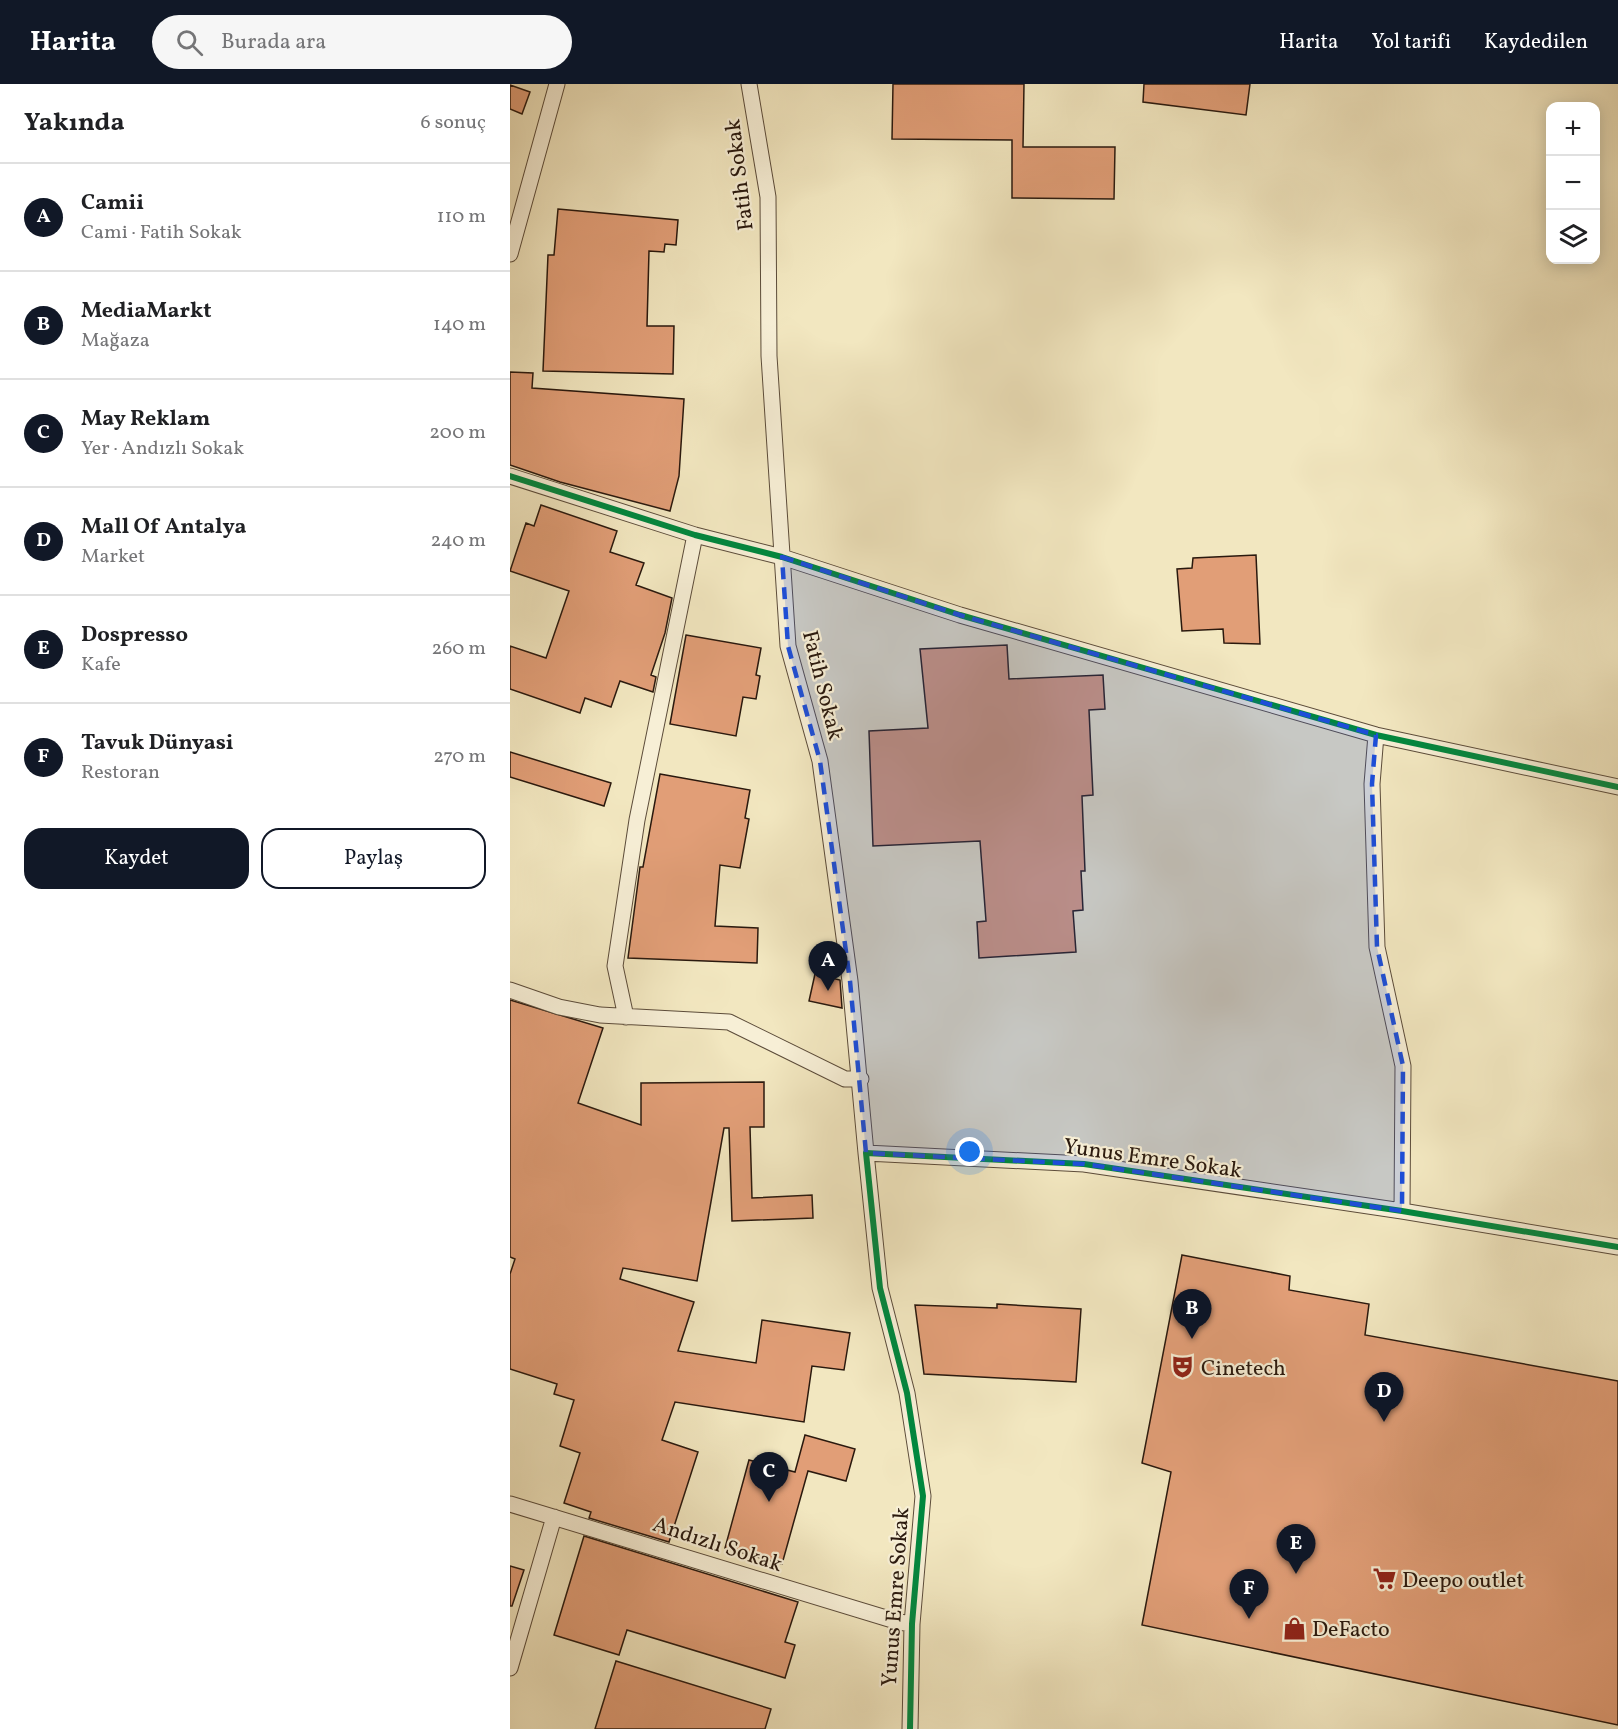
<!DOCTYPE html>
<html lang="tr">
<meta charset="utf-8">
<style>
:root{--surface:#fff;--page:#f6f6f6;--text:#202124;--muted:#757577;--line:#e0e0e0;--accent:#111827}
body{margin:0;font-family:Vollkorn,serif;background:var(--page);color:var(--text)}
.controls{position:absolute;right:18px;top:18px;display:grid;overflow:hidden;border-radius:12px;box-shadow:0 3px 15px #0003}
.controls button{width:54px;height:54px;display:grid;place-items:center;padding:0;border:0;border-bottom:2px solid var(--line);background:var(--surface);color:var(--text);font:30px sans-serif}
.you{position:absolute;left:460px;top:1068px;width:21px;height:21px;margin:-15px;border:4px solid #fff;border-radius:50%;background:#1a73e8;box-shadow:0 0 0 9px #1a73e833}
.badge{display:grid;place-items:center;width:39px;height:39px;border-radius:50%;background:var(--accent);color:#fff;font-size:20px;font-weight:700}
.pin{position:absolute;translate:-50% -50px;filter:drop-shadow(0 2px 3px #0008)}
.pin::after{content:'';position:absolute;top:32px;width:21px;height:18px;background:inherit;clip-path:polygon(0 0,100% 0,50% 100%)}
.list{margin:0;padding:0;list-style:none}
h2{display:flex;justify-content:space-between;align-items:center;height:78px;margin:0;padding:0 24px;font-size:26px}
h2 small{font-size:20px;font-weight:400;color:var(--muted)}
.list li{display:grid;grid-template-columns:39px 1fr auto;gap:18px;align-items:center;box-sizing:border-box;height:108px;padding:0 24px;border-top:2px solid var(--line)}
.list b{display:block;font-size:22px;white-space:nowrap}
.list p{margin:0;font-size:20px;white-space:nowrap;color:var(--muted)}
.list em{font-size:20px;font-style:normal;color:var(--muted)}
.actions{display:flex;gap:12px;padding:18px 24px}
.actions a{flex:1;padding:14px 0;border:2px solid var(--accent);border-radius:18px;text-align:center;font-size:21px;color:var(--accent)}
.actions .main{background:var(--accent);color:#fff}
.icon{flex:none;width:33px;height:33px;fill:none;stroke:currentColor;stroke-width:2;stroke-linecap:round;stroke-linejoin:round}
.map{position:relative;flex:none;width:1108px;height:1645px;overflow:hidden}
header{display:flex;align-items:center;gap:36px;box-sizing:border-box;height:84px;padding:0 30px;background:var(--accent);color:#fff}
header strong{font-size:28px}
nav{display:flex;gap:33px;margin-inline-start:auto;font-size:21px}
.search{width:420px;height:54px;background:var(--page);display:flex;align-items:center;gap:15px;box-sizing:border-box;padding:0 21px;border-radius:33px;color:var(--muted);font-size:22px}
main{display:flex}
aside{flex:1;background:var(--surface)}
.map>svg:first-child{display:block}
</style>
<header>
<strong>Harita</strong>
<div class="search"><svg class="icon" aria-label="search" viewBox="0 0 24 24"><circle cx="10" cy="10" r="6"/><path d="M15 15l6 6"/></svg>Burada ara</div>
<nav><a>Harita</a><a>Yol tarifi</a><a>Kaydedilen</a></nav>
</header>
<main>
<aside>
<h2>Yakında<small>6 sonuç</small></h2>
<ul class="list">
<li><span class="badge">A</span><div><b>Camii</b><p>Cami · Fatih Sokak</p></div><em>110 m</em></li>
<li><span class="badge">B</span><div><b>MediaMarkt</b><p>Mağaza</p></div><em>140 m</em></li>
<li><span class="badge">C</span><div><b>May Reklam</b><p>Yer · Andızlı Sokak</p></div><em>200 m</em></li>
<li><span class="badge">D</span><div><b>Mall Of Antalya</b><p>Market</p></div><em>240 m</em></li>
<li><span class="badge">E</span><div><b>Dospresso</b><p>Kafe</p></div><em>260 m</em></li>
<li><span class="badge">F</span><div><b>Tavuk Dünyasi</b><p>Restoran</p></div><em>270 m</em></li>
</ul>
<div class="actions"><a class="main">Kaydet</a><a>Paylaş</a></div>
</aside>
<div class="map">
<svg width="1108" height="1645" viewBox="0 0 1108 1645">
<rect width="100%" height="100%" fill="#f2e7c0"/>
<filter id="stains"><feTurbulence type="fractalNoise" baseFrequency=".00333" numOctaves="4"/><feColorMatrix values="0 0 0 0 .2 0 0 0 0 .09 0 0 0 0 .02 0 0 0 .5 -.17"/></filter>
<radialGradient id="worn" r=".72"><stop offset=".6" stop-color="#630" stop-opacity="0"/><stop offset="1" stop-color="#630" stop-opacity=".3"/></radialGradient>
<!-- building -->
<path fill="#e19e77" stroke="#2a190e" stroke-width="1.5" d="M383 0H514L513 63H605L604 115 502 114V56L382 55Z
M634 0H740L736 31 633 18Z
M0 1 20 8 12 30 0 25Z
M48 125 168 136 166 161 155 160 154 168 139 167 137 242H164L163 290 33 287 38 171H44Z
M0 288 23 289 22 304 174 315 169 392 160 427 50 398 0 381Z
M31 421 107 447 100 468 134 479 126 501 162 514 155 549 141 591 146 593 143 608 110 597 101 623 75 614 70 629 0 605V562L36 574 59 507 0 487 16 439 24 442Z
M746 471 750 560 714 559 713 545 672 547 667 485 682 484 683 474Z
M176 551 251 564 246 591 250 592 246 615 233 613 226 652 160 640Z
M497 561 499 595 593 591 595 625 579 626 583 711 572 712 575 787H571L573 826 563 827 566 868 469 874 467 838 476 837 470 757 363 762 359 647 418 644 410 565Z
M0 668 101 699 94 722 0 693Z
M150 690 240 706 235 734 239 735 230 784 210 781 205 842 248 844 247 879 118 874 130 783H133Z
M305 890 330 896 332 924 299 917Z
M0 916 93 944 68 1019 131 1041V999L254 998V1043H240L242 1114 302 1111 303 1134 222 1137 219 1044H214L187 1197 113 1184 110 1195 184 1218 168 1267 246 1279 252 1236 340 1249 334 1286 302 1282 294 1338 165 1318 152 1356 188 1368 159 1458 79 1434 81 1428 54 1419 70 1369 50 1362 64 1316 44 1310 47 1300 0 1285V1190L5 1175 0 1173Z
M672 1171 780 1192 779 1206 859 1220 855 1251 1108 1297V1641L632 1541 661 1388 632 1379Z
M487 1220 571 1225 566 1298 414 1290 405 1221 487 1224Z
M295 1351 345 1365 336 1397 298 1387 272 1480 215 1464 239 1376 285 1388Z
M74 1452 288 1518 275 1558 285 1561 275 1594 117 1546 109 1571 44 1551Z
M0 1482 14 1486 2 1522H0Z
M106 1577 261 1625 255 1645H85Z"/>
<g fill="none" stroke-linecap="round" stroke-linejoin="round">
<defs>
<path id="minor" d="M239 0 258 113 259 272 278 562 310 677 340 897 356 1069
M0 170 47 0
M0 392 185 451 272 473 450 531 866 651 1108 703
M866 651 862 700 867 863 893 982 892 1127
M0 906 49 923 90 931 219 938 335 995H351
M116 933 105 882 127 736 185 451
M0 1420 389 1538 402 1540
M0 1584 44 1433
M400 1645 402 1540 413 1412 397 1309 370 1204 356 1069 574 1080 892 1127 1108 1163"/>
</defs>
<!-- minor casing -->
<use href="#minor" stroke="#5c4c3a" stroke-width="17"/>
<!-- minor -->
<use href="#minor" stroke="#f7efd6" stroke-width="15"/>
<defs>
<path id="cycleway" d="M0 392 185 451 272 473 450 531 866 651 1108 703
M400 1645 402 1540 413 1412 397 1309 370 1204 356 1069 574 1080 892 1127 1108 1163"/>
</defs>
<!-- cycleway casing -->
<use href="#cycleway" stroke="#f7efd6" stroke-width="10"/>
<!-- cycleway -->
<use href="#cycleway" stroke="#00873e" stroke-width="6"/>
</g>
<!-- marked area -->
<path fill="#1d4ed8" fill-opacity="0.2" stroke="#1d4ed8" stroke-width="4.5" stroke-dasharray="12 8" stroke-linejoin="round" d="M272 473 450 531 866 651 862 700 867 863 893 982 892 1127 574 1080 356 1069 340 897 310 677 278 562Z"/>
<!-- icons -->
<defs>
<symbol id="theatre-bare" viewBox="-9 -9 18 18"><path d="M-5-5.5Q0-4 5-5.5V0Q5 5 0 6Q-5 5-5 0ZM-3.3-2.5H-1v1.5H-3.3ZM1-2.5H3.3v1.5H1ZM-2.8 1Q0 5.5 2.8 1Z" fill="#8f2418" stroke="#f7efd6" stroke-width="2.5" paint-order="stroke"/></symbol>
<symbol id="supermarket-bare" viewBox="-9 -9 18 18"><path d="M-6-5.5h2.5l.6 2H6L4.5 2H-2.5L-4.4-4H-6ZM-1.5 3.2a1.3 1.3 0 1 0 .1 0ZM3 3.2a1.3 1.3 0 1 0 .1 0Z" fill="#8f2418" stroke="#f7efd6" stroke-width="2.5" paint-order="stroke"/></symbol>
<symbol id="shop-bare" viewBox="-9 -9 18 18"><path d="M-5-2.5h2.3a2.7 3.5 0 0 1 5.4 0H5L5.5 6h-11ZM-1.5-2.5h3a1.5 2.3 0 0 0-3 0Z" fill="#8f2418" stroke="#f7efd6" stroke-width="2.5" paint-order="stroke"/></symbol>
</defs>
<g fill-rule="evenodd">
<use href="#theatre-bare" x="656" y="1266" width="33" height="33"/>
<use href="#supermarket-bare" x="858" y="1478" width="33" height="33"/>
<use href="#shop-bare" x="768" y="1528" width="33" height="33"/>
</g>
<g text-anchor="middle" stroke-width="4.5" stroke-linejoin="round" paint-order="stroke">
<!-- street labels -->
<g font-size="22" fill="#2a190e" stroke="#f7efd6">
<text transform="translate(228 91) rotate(-97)" y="8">Fatih Sokak</text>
<text transform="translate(314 601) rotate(76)" y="8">Fatih Sokak</text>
<text transform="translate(643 1073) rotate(8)" y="8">Yunus Emre Sokak</text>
<text transform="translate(208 1459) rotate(18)" y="8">Andızlı Sokak</text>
<text transform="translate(384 1513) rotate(-86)" y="8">Yunus Emre Sokak</text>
</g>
<!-- poi labels -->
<g font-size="22" fill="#2a190e" stroke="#f7efd6" text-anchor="start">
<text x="691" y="1291">Cinetech</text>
<text x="892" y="1503">Deepo outlet</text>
<text x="802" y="1552">DeFacto</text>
</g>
</g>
<rect width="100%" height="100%" filter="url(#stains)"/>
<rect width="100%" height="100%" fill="url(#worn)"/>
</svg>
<div class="controls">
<button>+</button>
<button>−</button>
<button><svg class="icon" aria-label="layers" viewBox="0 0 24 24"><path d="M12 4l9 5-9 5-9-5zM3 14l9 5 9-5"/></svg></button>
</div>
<div class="you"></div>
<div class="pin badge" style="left:318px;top:907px">A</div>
<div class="pin badge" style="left:682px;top:1255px">B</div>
<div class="pin badge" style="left:259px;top:1418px">C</div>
<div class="pin badge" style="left:874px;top:1338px">D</div>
<div class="pin badge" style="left:786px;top:1490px">E</div>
<div class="pin badge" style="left:739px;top:1535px">F</div>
</div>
</main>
